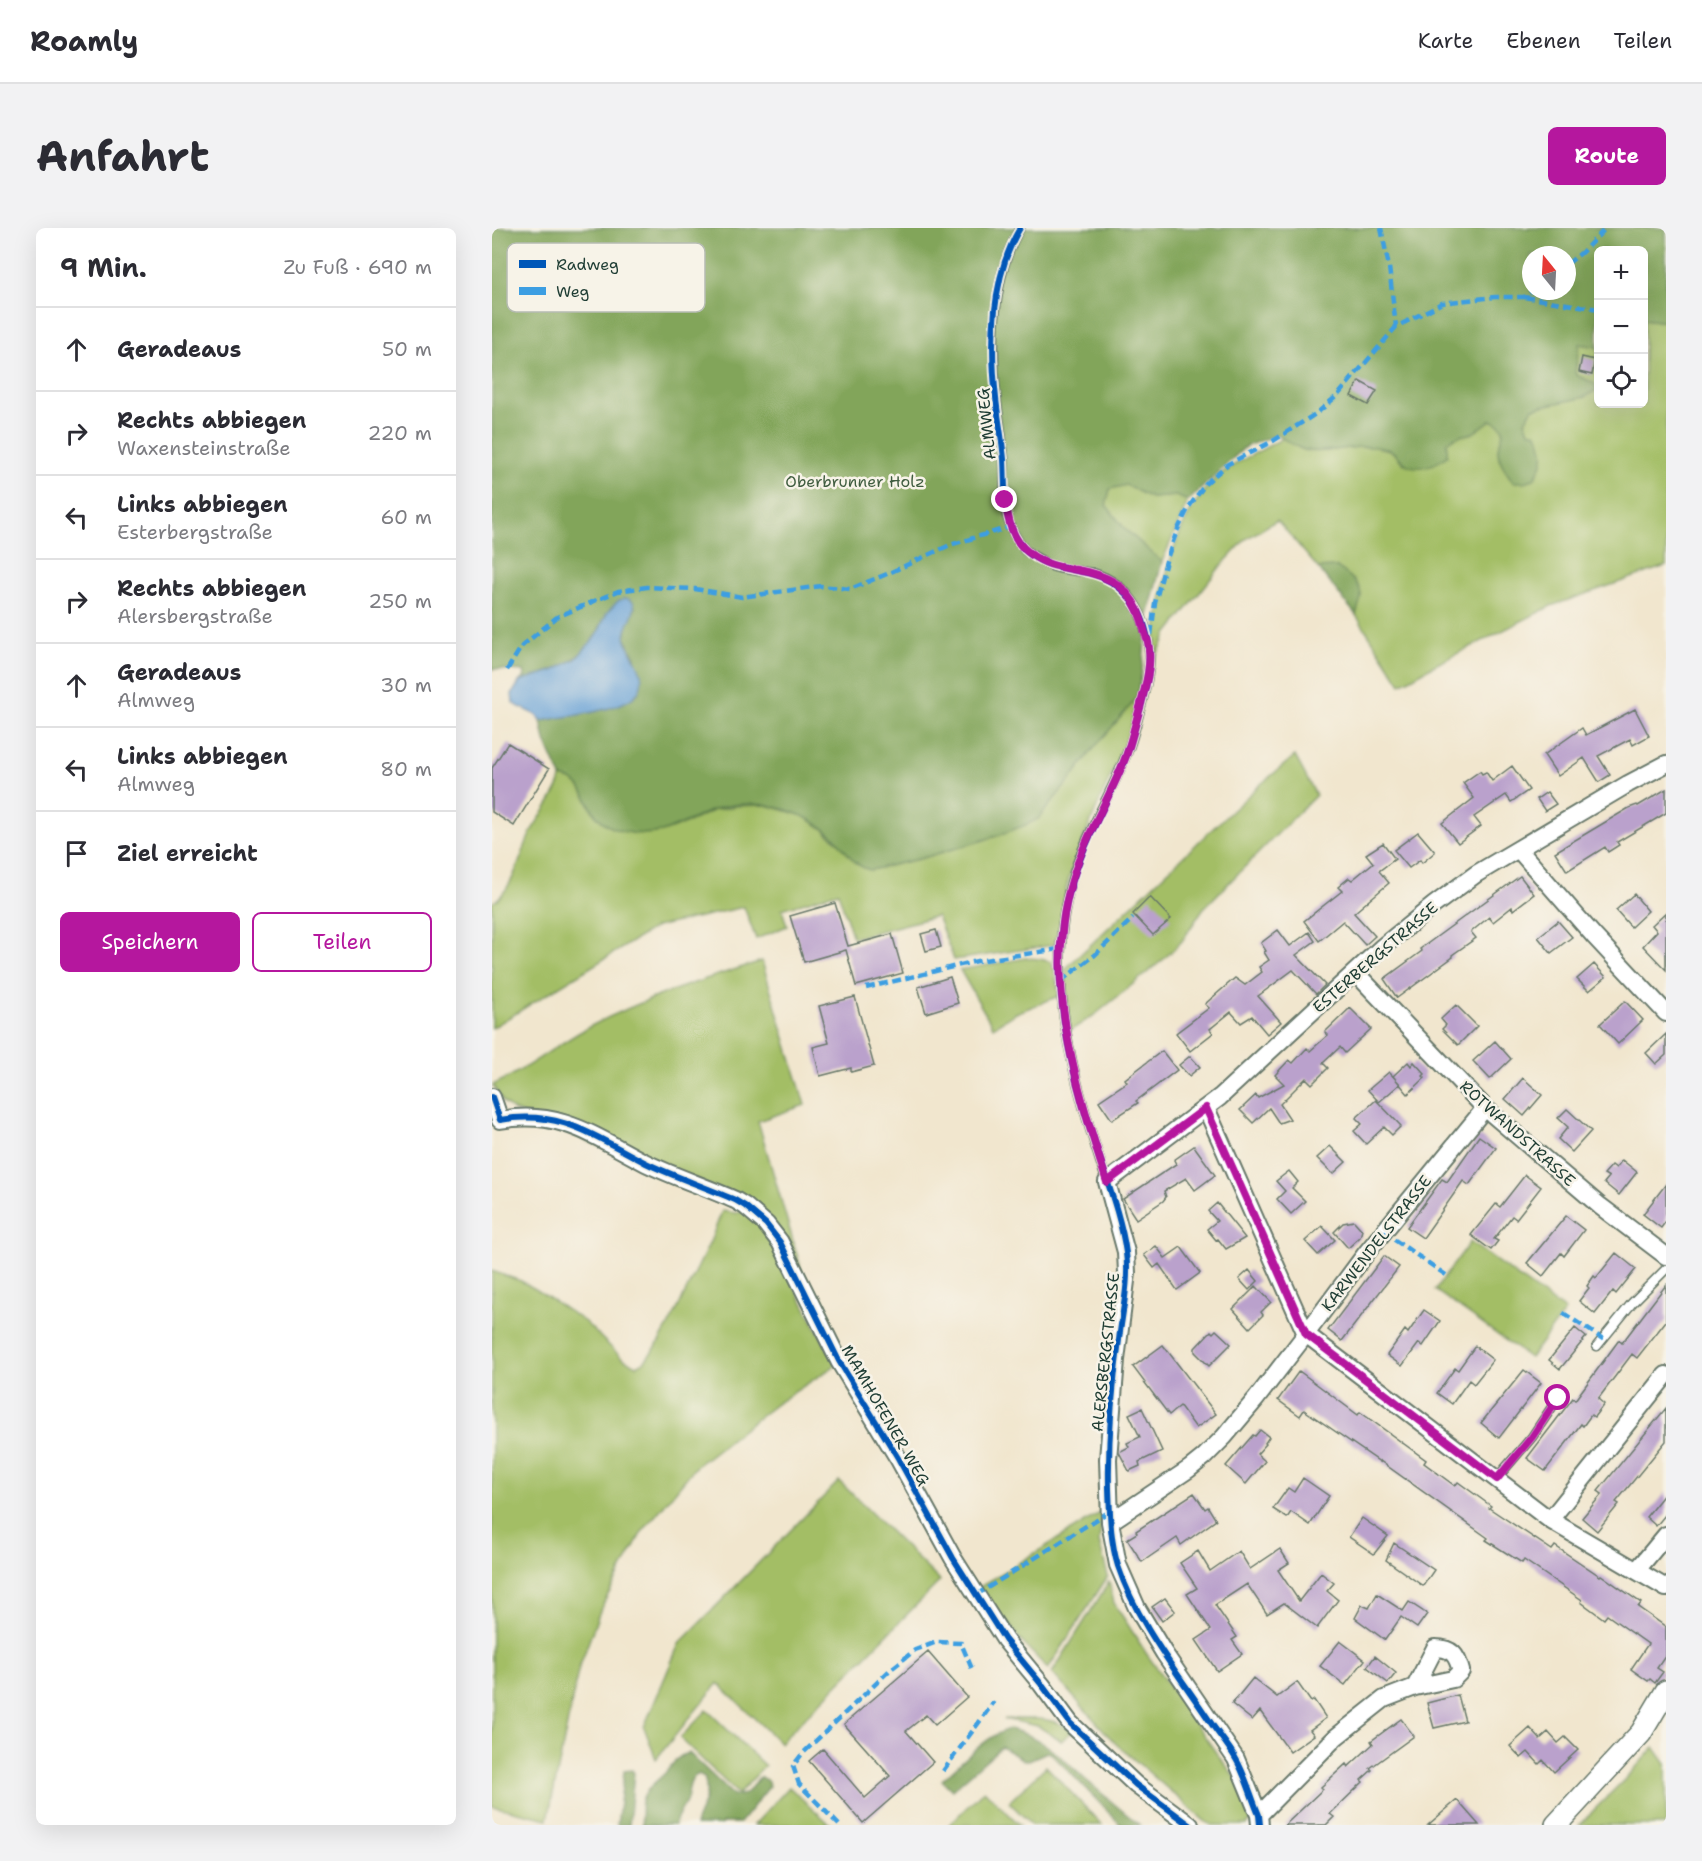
<!DOCTYPE html>
<html lang="de">
<meta charset="utf-8">
<style>
:root{--surface:#fff;--page:#f2f2f3;--text:#2b2b33;--muted:#7c7c81;--line:#e1e1e2;--accent:#b5179e}
body{margin:0;font-family:"Shantell Sans",sans-serif;background:var(--page);color:var(--text)}
.controls{position:absolute;right:18px;top:18px;display:grid;overflow:hidden;border-radius:9px;box-shadow:0 6px 24px #0002}
.controls button{width:54px;height:54px;display:grid;place-items:center;padding:0;border:0;border-bottom:2px solid var(--line);background:var(--surface);color:var(--text);font:30px sans-serif}
.compass{position:absolute;left:1030px;top:18px;width:54px;height:54px;border-radius:50%;background:var(--surface);box-shadow:0 6px 24px #0002;rotate:342deg}
.stop{position:absolute;width:18px;height:18px;margin:-14px;border:4px solid #b5179e;border-radius:50%;background:#fff}
.stop.end{background:#b5179e;border-color:#fff;box-shadow:0 2px 6px #0008}
.list{margin:0;padding:0;list-style:none}
h2{display:flex;justify-content:space-between;align-items:center;height:78px;margin:0;padding:0 24px;font-size:26px}
h2 small{font-size:20px;font-weight:400;color:var(--muted)}
.list li{display:grid;grid-template-columns:39px 1fr auto;gap:18px;align-items:center;box-sizing:border-box;height:84px;padding:0 24px;border-top:2px solid var(--line)}
.list b{display:block;font-size:22px;white-space:nowrap}
.list p{margin:0;font-size:20px;white-space:nowrap;color:var(--muted)}
.list em{font-size:20px;font-style:normal;color:var(--muted)}
.actions{display:flex;gap:12px;padding:18px 24px}
.actions a{flex:1;padding:14px 0;border:2px solid var(--accent);border-radius:9px;text-align:center;font-size:21px;color:var(--accent)}
.actions .main{background:var(--accent);color:#fff}
.icon{flex:none;width:33px;height:33px;fill:none;stroke:currentColor;stroke-width:2;stroke-linecap:round;stroke-linejoin:round}
.map{position:relative;flex:none;width:1174px;height:1597px;overflow:hidden;border-radius:9px}
header{display:flex;align-items:center;gap:36px;box-sizing:border-box;height:84px;padding:0 30px;background:var(--surface);border-bottom:2px solid var(--line)}
header strong{font-size:28px}
nav{display:flex;gap:33px;margin-inline-start:auto;font-size:21px}
.intro{display:flex;align-items:center;justify-content:space-between;box-sizing:border-box;height:144px;padding:0 36px}
h1{margin:0;font-size:42px}
.button{padding:15px 27px;border-radius:9px;background:var(--accent);color:#fff;font-size:21px;font-weight:700}
main{display:flex;gap:36px;padding:0 36px}
aside{flex:1;background:var(--surface);border-radius:9px;box-shadow:0 6px 24px #0002}
.map>svg:first-child{display:block}
</style>
<header>
<strong>Roamly</strong>
<nav><a>Karte</a><a>Ebenen</a><a>Teilen</a></nav>
</header>
<div class="intro"><h1>Anfahrt</h1><a class="button">Route</a></div>
<main>
<aside>
<h2>9 Min.<small>Zu Fuß · 690 m</small></h2>
<ul class="list">
<li><svg class="icon" aria-label="ahead" viewBox="0 0 24 24"><path d="M12 20V5M6 11l6-6 6 6"/></svg><div><b>Geradeaus</b></div><em>50 m</em></li>
<li><svg class="icon" aria-label="right" viewBox="0 0 24 24"><path d="M7 20v-9h11M14 6l5 5-5 5"/></svg><div><b>Rechts abbiegen</b><p>Waxensteinstraße</p></div><em>220 m</em></li>
<li><svg class="icon" aria-label="left" viewBox="0 0 24 24"><path d="M17 20v-9H6M10 6l-5 5 5 5"/></svg><div><b>Links abbiegen</b><p>Esterbergstraße</p></div><em>60 m</em></li>
<li><svg class="icon" aria-label="right" viewBox="0 0 24 24"><path d="M7 20v-9h11M14 6l5 5-5 5"/></svg><div><b>Rechts abbiegen</b><p>Alersbergstraße</p></div><em>250 m</em></li>
<li><svg class="icon" aria-label="ahead" viewBox="0 0 24 24"><path d="M12 20V5M6 11l6-6 6 6"/></svg><div><b>Geradeaus</b><p>Almweg</p></div><em>30 m</em></li>
<li><svg class="icon" aria-label="left" viewBox="0 0 24 24"><path d="M17 20v-9H6M10 6l-5 5 5 5"/></svg><div><b>Links abbiegen</b><p>Almweg</p></div><em>80 m</em></li>
<li><svg class="icon" aria-label="arrive" viewBox="0 0 24 24"><path d="M6 21V4h12l-3 4 3 4H6"/></svg><div><b>Ziel erreicht</b></div></li>
</ul>
<div class="actions"><a class="main">Speichern</a><a>Teilen</a></div>
</aside>
<div class="map">
<svg width="1174" height="1597" viewBox="0 0 1174 1597">
<rect width="100%" height="100%" fill="#f7f3e8"/>
<filter id="ink" filterUnits="userSpaceOnUse"><feTurbulence type="fractalNoise" baseFrequency=".0167" numOctaves="2"/><feDisplacementMap in="SourceGraphic" scale="12" xChannelSelector="R" yChannelSelector="G"/><feConvolveMatrix kernelMatrix="1 2 1 2 8 2 1 2 1" color-interpolation-filters="sRGB"/></filter>
<filter id="wash" filterUnits="userSpaceOnUse"><feTurbulence type="fractalNoise" baseFrequency=".008" numOctaves="4" result="noise"/><feDisplacementMap in="SourceGraphic" scale="24" xChannelSelector="R" yChannelSelector="G"/><feGaussianBlur stdDeviation="1.35" result="paint"/><feColorMatrix in="noise" values="0 0 0 0 0 0 0 0 0 0 0 0 0 0 0 0 0 1.4 0 .05"/><feComposite in="paint" operator="in"/></filter>
<g filter="url(#wash)">
<rect width="100%" height="100%" fill="#f1e6ce"/>
<!-- green -->
<path fill="#a3be65" stroke="#617e4c" stroke-width="1.5" d="M1152 91 1174 94V338L1059 378 939 439 909 456 864 387 869 367 845 339 826 340 785 292 754 311 728 339 676 405 659 438C667 379 676 298 721 253 740 234 768 224 791 210 797 214 805 219 811 222 835 229 877 209 899 223 904 226 908 232 912 236L955 228V214L964 209 981 205 999 192C1022 201 1005 211 1006 223 1006 235 1015 244 1021 254L1037 203 1033 192 1041 180 1093 169 1083 144 1087 116 1106 119V176H1152Z
M634 257 659 270 685 268 696 273 670 334 633 301 614 277 618 261Z
M645 470 638 503 584 628 575 657 566 703 562 717 462 732 445 688 361 710 346 664 290 681 295 698 264 711 252 679 164 699 0 800V675C22 663 29 623 40 602 47 590 69 561 69 549 95 554 90 570 103 586 119 605 147 608 170 604L190 597 223 582 245 578 274 577 311 588 330 600 349 617 365 636 379 642 431 630 505 608 546 591 578 552 602 520Z
M803 528 824 567 711 681 690 713 672 731 604 786 578 803 573 741 717 604 769 556Z
M534 730 548 731 559 734 563 744 567 768 524 785 501 799 468 742Z
M270 733 313 877 266 893 313 1054 270 986 21 882 11 874 1 857C36 841 66 815 99 798 153 770 212 751 270 733Z
M230 983 244 985 253 983 271 999 344 1137 284 1176 204 1238 150 1304 109 1380 86 1443 56 1591 0 1578V1043L29 1053 45 1062 93 1094 130 1130 145 1138 152 1134 164 1119 182 1088 218 1014Z
M978 1014 1073 1083 1038 1130 943 1062Z
M347 1253 448 1353 288 1515 226 1455 164 1531 152 1499 187 1416Z
M611 1283 607 1314 616 1348 556 1441 530 1414 514 1392 508 1394 486 1360Z
M617 1354 622 1375 654 1425 725 1526 755 1564 760 1591 755 1597H720L714 1594 623 1515 560 1445Z
M215 1482 273 1538 246 1566 188 1510Z
M512 1491C540 1491 557 1487 581 1503L569 1513 546 1498Z
M1162 1519 1174 1536V1597H1087L1139 1545Z
M554 1538 610 1597H540L517 1574Z
M297 1559 339 1597H262Z
M492 1562 528 1597H457Z"/>
<!-- forest -->
<path fill="#82a55a" stroke="#507147" stroke-width="1.5" fill-rule="evenodd" d="M0 0H1174V94L1152 91V22H1106V119L1087 116 1083 144 1084 147 1102 155 1105 162 1093 169 1041 180 1033 193 1037 203 1045 205C1054 225 1054 232 1042 251L1031 254H1021C1015 244 1007 235 1006 224 1005 211 1022 201 999 192L981 205 964 209 955 214V228C948 234 939 238 930 239 910 241 911 229 898 222 895 221 892 221 889 220 863 215 837 227 814 222 804 220 794 212 785 207L754 218 696 273 684 268 659 270 634 257 618 261 614 277 633 301 670 334 656 388 650 443 645 470 602 520 578 552 546 591 536 596 505 608 431 630 379 642C363 640 353 621 342 609 311 580 262 568 221 582 204 589 187 598 170 604 147 608 116 606 102 584 91 568 92 553 69 549L53 513 49 493C79 487 124 485 147 464L143 429 133 409 136 394 143 380 111 392C96 431 67 442 28 453L33 448 32 443 0 441ZM1039 27H1075V63H1039Z
M845 339C855 346 869 355 869 368 869 374 865 381 864 387L826 340Z
M517 1501C550 1508 570 1530 594 1552 612 1567 630 1583 648 1597H629L560 1526 555 1524 537 1532H532L509 1519 460 1562 450 1552C467 1537 495 1507 517 1501Z
M197 1525 241 1567C261 1569 256 1557 269 1549L276 1553 277 1559 248 1595H231L229 1597H203C209 1578 219 1569 212 1549L207 1546C202 1549 202 1548 200 1552 196 1558 197 1565 195 1571 192 1581 184 1586 183 1597H150C149 1589 149 1580 150 1572 154 1560 163 1555 172 1546 180 1538 185 1527 197 1525Z
M140 1542 142 1545 137 1597H125L132 1543Z"/>
<!-- water -->
<path fill="#66a0d6" stroke="#426e85" stroke-width="1.5" d="M133 370C154 373 133 395 133 408 134 425 159 444 146 464 134 483 70 489 49 493 43 483 30 482 21 475L20 466 28 453 61 443 84 431 105 407 115 385 126 373Z"/>
<g id="blocks">
<!-- building -->
<path fill="#baa1cc" d="M1090 129 1103 132 1100 147 1087 144Z
M867 153 885 163 876 177 859 168Z
M1143 481 1157 508 1141 517 1138 511 1106 528 1118 547 1107 554 1092 530 1066 548 1052 527 1090 500 1094 507Z
M16 515 57 541 22 598 0 584V540Z
M1020 538 1037 562 1019 574 1014 567 982 589 989 598 966 615 950 595 982 570 971 555 988 543 990 546 994 544 1000 553Z
M1174 561V585L1125 614 1127 617 1116 624 1113 619 1075 643 1063 624 1137 580 1145 577 1146 578Z
M1055 564 1064 576 1053 583 1045 571Z
M926 604 943 624 930 635 928 632 917 640 902 622Z
M891 615 903 631 887 643 897 655 862 685 883 708 873 717 851 693 827 713 812 693 850 663 846 659 857 650 860 652 881 635 882 636 874 626Z
M1028 648 1042 666 1021 682 1020 679 1001 694 997 689 979 704 984 710 960 727 961 729 905 770 892 751 930 723 928 721Z
M1142 666 1156 683 1139 699 1124 682Z
M658 669 679 691 661 707 641 686Z
M343 675 356 718 400 706 411 745 364 758 354 722 312 734 298 688Z
M1174 684V742L1151 718 1165 703 1160 697Z
M1066 693 1080 709 1059 725 1046 709Z
M444 702 449 719 434 723 429 706Z
M786 702 798 718 817 704 823 713 804 727 833 757 824 766 801 742 766 768 789 794 775 806 760 788 749 795 739 784 718 801 721 805 698 823 684 805 717 780 713 776 743 750 753 757 770 744 767 739 777 732 772 724 774 723 769 715Z
M1102 736 1114 749 1097 763 1085 751Z
M458 749 466 775 434 785 426 759Z
M363 769 382 838 359 844V840L328 848 321 819 337 815 327 778Z
M1133 773 1151 792 1126 816 1108 796Z
M964 777 985 798 966 817 950 801 954 797 949 791Z
M858 780 879 801 853 825 848 819 831 835 836 840 820 856 814 850 788 876 798 891 787 895 777 880 761 895 748 882 764 867 766 870 792 856 783 847 797 832 801 835 815 820 818 823 836 807 833 804Z
M1174 806V827L1164 836 1154 825Z
M1003 813 1019 831 998 851 981 833Z
M670 823 685 842 644 873 646 875 620 892 607 873 635 854 633 851Z
M698 828 708 839 697 848 687 837Z
M916 834 919 838 922 834 933 846 931 848 933 850 916 866 901 848Z
M897 844 908 856 887 874 876 862Z
M1031 850 1050 867 1032 888 1013 871Z
M884 872 909 898 900 907 892 899 874 916 862 903 870 896 864 890Z
M1075 881 1099 903 1080 924 1066 911 1076 899 1066 890Z
M987 908 1004 920 977 957 971 953 931 1010 915 999 950 951 955 954Z
M702 918 723 947 703 962 694 950 672 963 674 969 671 973 644 991 631 971 684 936 682 932Z
M838 918 854 934 841 946 825 930Z
M1130 932 1145 944 1127 967 1112 955 1117 949 1112 946 1120 937 1124 940Z
M797 943 806 954 800 960 813 973 799 986 785 971 793 963 784 953Z
M1033 947 1049 959 1024 991 1020 988 1002 1011 1006 1013 999 1022 979 1007 1004 976 1008 979Z
M1174 956V993L1169 1000 1151 986Z
M725 975 753 1010 734 1021 726 1011 724 1012 715 1001 725 993 716 983Z
M1074 988 1092 1002 1072 1028 1069 1025 1051 1048 1035 1035Z
M862 993 870 1002 868 1009 856 1020 842 1004 851 995Z
M830 998 843 1012 826 1027 813 1013Z
M664 1018 673 1030 689 1019 708 1045 685 1062 667 1036 662 1040 652 1027Z
M1124 1025 1144 1041 1124 1066 1121 1063 1103 1086 1087 1073 1097 1060 1095 1058 1102 1048 1104 1050Z
M892 1028 907 1039 850 1113 836 1102Z
M757 1042 766 1053 757 1062 747 1051Z
M1174 1057V1093L1145 1130 1140 1126 1106 1171 1112 1176 1102 1189 1099 1187 1091 1198 1089 1196 1053 1243 1035 1230 1081 1170 1083 1172 1127 1112 1130 1115Z
M764 1058 779 1074 769 1084 771 1087 758 1100 741 1081Z
M932 1082 948 1093 931 1118 927 1115 910 1138 895 1127 913 1102 916 1105Z
M1083 1100 1094 1109 1068 1141 1057 1132Z
M724 1102 739 1116 717 1138 703 1124V1120L719 1103 721 1105Z
M671 1117 724 1186 704 1200 688 1178 677 1187 641 1139Z
M983 1118 1001 1132 982 1156 977 1152 960 1176 945 1165 963 1140 966 1142Z
M1032 1142 1049 1155 1007 1210 989 1195Z
M807 1143 866 1187 868 1184 934 1232 932 1235 963 1258 966 1254 999 1278 997 1280 1060 1322 1063 1318 1108 1348 1109 1347 1149 1375 1146 1379 1174 1399V1427L1165 1440 1171 1444 1163 1455 1158 1451 1156 1453 1139 1441 1156 1416 1115 1387 1112 1391 1089 1374 1090 1372 1032 1332 1030 1335 994 1312 996 1310 888 1233V1234L812 1182 808 1188 786 1172Z
M650 1180 670 1223 647 1234 648 1238 637 1243 627 1224 637 1219 635 1215 648 1209 637 1186Z
M1174 1180V1213L1124 1274 1127 1276 1105 1303 1090 1290 1110 1266 1106 1263Z
M768 1202 777 1209 773 1215 774 1216 765 1226 773 1233 754 1256 734 1238 761 1207 763 1208Z
M811 1250 837 1268 818 1297 799 1284 795 1290 781 1281 796 1260 802 1264Z
M1174 1264V1286L1164 1298 1154 1289Z
M702 1265 713 1281 716 1279 724 1292 689 1317 685 1310 650 1334 635 1311 645 1305 644 1303Z
M870 1290 896 1308 882 1326 857 1309Z
M902 1315 942 1342 931 1358 894 1332Z
M788 1321 797 1335 786 1342 807 1373 829 1345 842 1355 835 1363 846 1372 825 1400 792 1375 775 1386 755 1356 723 1377 745 1409 740 1412 750 1426 725 1443 704 1412 719 1402 695 1366 705 1360 688 1335 706 1323 718 1343 747 1323 758 1341Z
M885 1366 911 1383 917 1374 935 1386 925 1400 909 1389 893 1412 863 1390 870 1377 877 1380Z
M673 1370 683 1383 670 1393 660 1379Z
M848 1413 873 1432 853 1457 828 1438Z
M436 1424 475 1469 443 1497 434 1487 414 1503 441 1534 371 1595 317 1533 331 1521 373 1570 398 1548 352 1496Z
M883 1428 904 1445 896 1455 875 1439Z
M761 1450 785 1469 805 1454 819 1474 822 1472 834 1490 818 1502 822 1507 798 1524 768 1483 760 1492 740 1476Z
M966 1467 973 1493 942 1500 935 1475Z
M909 1491 922 1508 878 1540 880 1542 869 1552 871 1554 838 1586 842 1589 834 1597H793L831 1561 829 1559 854 1536 856 1539 881 1516 879 1513Z
M1038 1500 1048 1511 1056 1504 1066 1515 1073 1509 1086 1522 1062 1544 1051 1532 1047 1536 1036 1524 1029 1530 1018 1518Z
M965 1572 987 1597H936Z"/>
</g>
</g>
<g filter="url(#ink)">
<use href="#blocks" fill-opacity="0" stroke="#68786a" stroke-width="1.5"/>
<g fill="none" stroke-linecap="round" stroke-linejoin="round">
<defs>
<path id="service" d="M528 0C500 48 499 112 504 166 506 187 510 208 512 230 514 265 507 290 532 321 536 325 540 327 545 330 549 332 554 336 559 338 572 343 587 342 601 345 636 355 654 386 657 421 659 438 654 458 650 474 645 492 641 512 633 530 618 568 596 603 583 642 548 747 582 853 615 954
M1105 1118 1140 1075 1174 1041
M1004 1251 1040 1209 1066 1170"/>
<path id="minor" d="M1027 622 1102 708 1174 785
M863 744 993 880 1108 978 1174 1028
M0 869 8 892C69 881 103 909 154 935 183 949 214 959 243 972L253 978 274 996 288 1014 347 1133 406 1230 461 1330 513 1412 550 1457 578 1495 644 1557 698 1597
M714 880 814 1106 1058 1292 1174 1360
M1058 1292 1174 1147
M618 1294 697 1241 712 1229 732 1209 764 1171 814 1106 875 1024 993 880
M1145 1342 1174 1307
M767 1587 844 1509 892 1471 923 1459 961 1451 969 1443C965 1427 960 1420 943 1420L923 1459
M768 1597 767 1587 744 1531 672 1425 645 1380 626 1337 618 1294 616 1231 624 1132 635 1045 634 1024 615 954 728 869 889 720 942 677 984 646 1136 556 1174 536"/>
<path id="tertiary" d="M1064 1597 1149 1505 1174 1463"/>
</defs>
<!-- service casing -->
<use href="#service" stroke="#68786a" stroke-width="11"/>
<!-- minor casing -->
<use href="#minor" stroke="#68786a" stroke-width="20"/>
<!-- tertiary casing -->
<use href="#tertiary" stroke="#68786a" stroke-width="24"/>
<!-- service -->
<use href="#service" stroke="#fff" stroke-width="8"/>
<!-- minor -->
<use href="#minor" stroke="#fff" stroke-width="16"/>
<!-- tertiary -->
<use href="#tertiary" stroke="#fff" stroke-width="21"/>
<!-- quiet -->
<path stroke="#3c9ee2" stroke-width="4.5" stroke-dasharray="9 4.5" stroke-linecap="butt" d="M889 0 897 39 904 99
M1075 36 1089 25 1114 0
M1032 69 1106 81
M659 407 663 375 674 333 685 303 697 279 714 255 736 236 781 213 825 185 846 167 904 99 950 75 1003 69H1032L1040 63
M15 442 30 418 65 389 126 363 155 359 203 361 250 369 329 358 358 361 395 346 458 317 518 299
M569 753 603 727 641 690
M374 760 485 733 568 721
M891 1004 954 1047
M1071 1085 1111 1111
M484 1367 618 1283
M451 1543 502 1474
M347 1597 307 1556 301 1538 310 1526 398 1442 423 1422 445 1414 469 1415 480 1441"/>
<defs>
<path id="cycleway" d="M528 0C499 48 498 116 504 170 506 190 510 210 512 231 514 262 509 297 533 322 550 339 575 340 597 345 634 354 654 384 657 421 659 440 653 462 648 481 643 498 639 515 633 531 610 588 576 639 570 702 562 774 581 848 603 916 614 951 629 988 634 1025 638 1053 630 1084 627 1112 620 1161 616 1210 617 1260 618 1286 618 1312 626 1338 645 1395 686 1445 719 1495 727 1507 737 1518 744 1531 754 1548 759 1569 767 1587L768 1597
M0 869 8 892C69 881 103 909 154 935 183 949 214 959 243 972L253 978 274 996 288 1014 347 1133 406 1230 461 1330 513 1412 550 1457 578 1495 644 1557 698 1597"/>
</defs>
<!-- cycleway casing -->
<use href="#cycleway" stroke="#f7f3e8" stroke-width="10"/>
<!-- cycleway -->
<use href="#cycleway" stroke="#0057b8" stroke-width="6"/>
</g>
</g>
<g fill="none" stroke-linecap="round" stroke-linejoin="round" filter="url(#ink)">
<!-- route -->
<path stroke="#b5179e" stroke-width="8" d="M513 272C516 290 519 311 536 324 557 341 575 339 599 345 632 353 646 373 653 405 655 410 657 417 657 422 659 440 653 459 649 476 644 493 640 511 634 528 620 566 597 601 584 640 547 743 583 854 615 954L714 880 814 1106 1005 1251 1040 1209 1066 1170"/>
</g>
<g text-anchor="middle" stroke-width="5" stroke-linejoin="round" paint-order="stroke">
<!-- street labels -->
<g font-size="16" fill="#1f3d34" stroke="#f7f3e8">
<text transform="translate(494 196) rotate(-96)" y="6">ALMWEG</text>
<text transform="translate(883 729) rotate(-41)" y="6">ESTERBERGSTRASSE</text>
<text transform="translate(1026 905) rotate(42)" y="6">ROTWANDSTRASSE</text>
<text transform="translate(884 1015) rotate(-52)" y="6">KARWENDELSTRASSE</text>
<text transform="translate(613 1124) rotate(-84)" y="6">ALERSBERGSTRASSE</text>
<text transform="translate(394 1187) rotate(60)" y="6">MAMHOFENER WEG</text>
</g>
<!-- park labels -->
<g font-size="16" fill="#405d40" stroke="#f7f3e8">
<text x="363" y="259">Oberbrunner Holz</text>
</g>
</g>
<!-- legend -->
<rect x="15" y="15" width="198" height="69" rx="9" fill="#f7f3e8" stroke="#b6bcb2" stroke-width="1.5"/>
<rect x="27" y="32" width="27" height="8" fill="#0057b8"/>
<rect x="27" y="59" width="27" height="8" fill="#3c9ee2"/>
<g font-size="16" fill="#1f3d34">
<text x="64" y="42">Radweg</text>
<text x="64" y="69">Weg</text>
</g>
</svg>
<div class="controls">
<button>+</button>
<button>−</button>
<button><svg class="icon" aria-label="locate" viewBox="0 0 24 24"><circle cx="12" cy="12" r="6"/><path d="M12 2v4M12 18v4M2 12h4M18 12h4"/></svg></button>
</div>
<svg class="compass" viewBox="-18 -18 36 36"><path d="M0-13l5 13h-10z" fill="#e53935"/><path d="M0 13l5-13h-10z" fill="#7c7c81"/></svg>
<div class="stop" style="left:1066px;top:1170px"></div>
<div class="stop end" style="left:513px;top:272px"></div>
</div>
</main>
